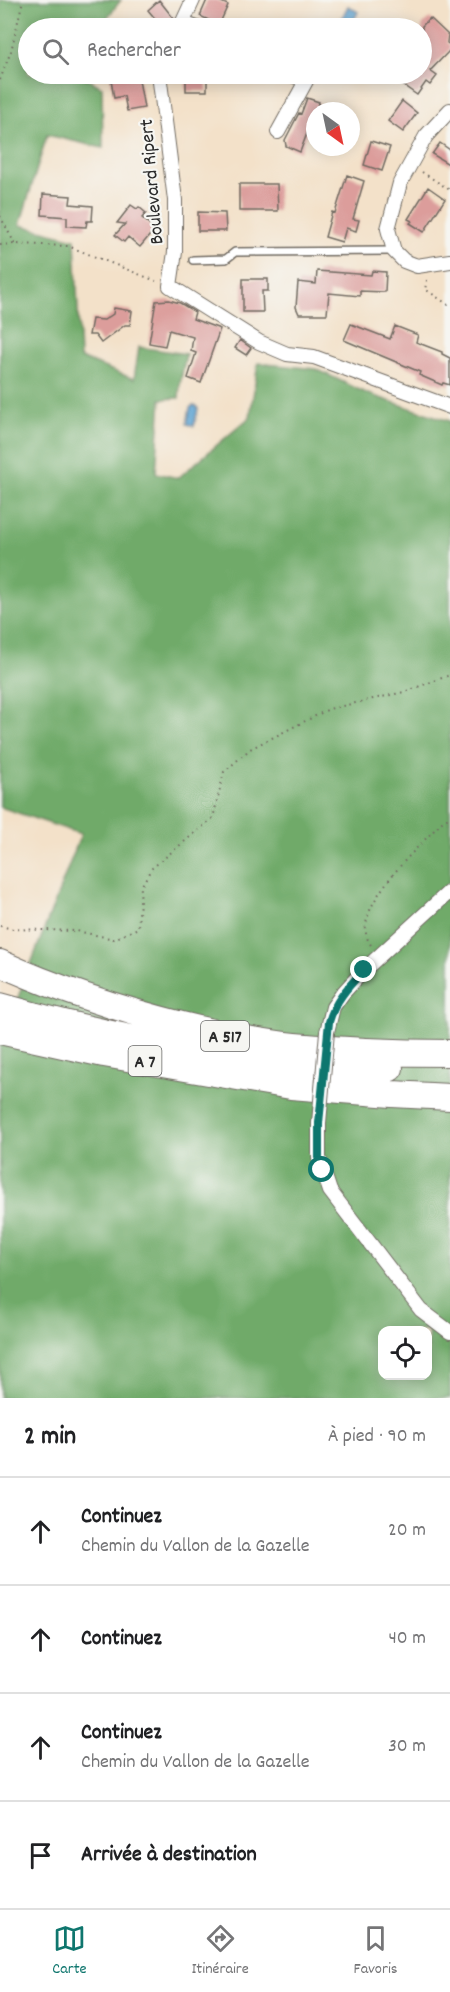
<!DOCTYPE html>
<html lang="fr">
<meta charset="utf-8">
<style>
:root{--surface:#fff;--page:#f6f6f6;--text:#202124;--muted:#757577;--line:#e0e0e0;--accent:#0f766e}
body{margin:0;font-family:Dekko,sans-serif;background:var(--page);color:var(--text)}
.controls{position:absolute;right:18px;bottom:18px;display:grid;overflow:hidden;border-radius:12px;box-shadow:0 3px 15px #0003}
.controls button{width:54px;height:54px;display:grid;place-items:center;padding:0;border:0;border-bottom:2px solid var(--line);background:var(--surface);color:var(--text);font:30px sans-serif}
.compass{position:absolute;left:306px;top:102px;width:54px;height:54px;border-radius:50%;background:var(--surface);box-shadow:0 3px 15px #0003;rotate:147deg}
.stop{position:absolute;width:18px;height:18px;margin:-14px;border:4px solid #0f766e;border-radius:50%;background:#fff}
.stop.end{background:#0f766e;border-color:#fff;box-shadow:0 2px 6px #0008}
.list{margin:0;padding:0;list-style:none}
h2{display:flex;justify-content:space-between;align-items:center;height:78px;margin:0;padding:0 24px;font-size:26px}
h2 small{font-size:20px;font-weight:400;color:var(--muted)}
.list li{display:grid;grid-template-columns:39px 1fr auto;gap:18px;align-items:center;box-sizing:border-box;height:108px;padding:0 24px;border-top:2px solid var(--line)}
.list b{display:block;font-size:22px;white-space:nowrap}
.list p{margin:0;font-size:20px;white-space:nowrap;color:var(--muted)}
.list em{font-size:20px;font-style:normal;color:var(--muted)}
.icon{flex:none;width:33px;height:33px;fill:none;stroke:currentColor;stroke-width:2;stroke-linecap:round;stroke-linejoin:round}
.map{position:relative;flex:none;width:450px;height:1398px;overflow:hidden}
.search{position:absolute;background:var(--surface);box-shadow:0 3px 15px #0003;left:18px;right:18px;top:18px;height:66px;display:flex;align-items:center;gap:15px;box-sizing:border-box;padding:0 21px;border-radius:33px;color:var(--muted);font-size:22px}
.sheet{height:510px;background:var(--surface)}
nav{display:flex;justify-content:space-around;align-items:center;box-sizing:border-box;height:84px;border-top:2px solid var(--line);background:var(--surface);font-size:16px;color:var(--muted)}
nav a{display:grid;justify-items:center;gap:3px}
nav .on{color:var(--accent)}
.map>svg:first-child{display:block}
</style>
<div class="map">
<svg width="450" height="1398" viewBox="0 0 450 1398">
<rect width="100%" height="100%" fill="#f6f6f2"/>
<filter id="ink" filterUnits="userSpaceOnUse"><feTurbulence type="fractalNoise" baseFrequency=".0167" numOctaves="2"/><feDisplacementMap in="SourceGraphic" scale="12" xChannelSelector="R" yChannelSelector="G"/><feConvolveMatrix kernelMatrix="1 2 1 2 8 2 1 2 1" color-interpolation-filters="sRGB"/></filter>
<filter id="wash" filterUnits="userSpaceOnUse"><feTurbulence type="fractalNoise" baseFrequency=".008" numOctaves="4" result="noise"/><feDisplacementMap in="SourceGraphic" scale="24" xChannelSelector="R" yChannelSelector="G"/><feGaussianBlur stdDeviation="1.35" result="paint"/><feColorMatrix in="noise" values="0 0 0 0 0 0 0 0 0 0 0 0 0 0 0 0 0 1.4 0 .05"/><feComposite in="paint" operator="in"/></filter>
<g filter="url(#wash)">
<rect width="100%" height="100%" fill="#f3e1c9"/>
<!-- forest -->
<path fill="#6faa69" stroke="#4d6a4a" stroke-width="1.5" fill-rule="evenodd" d="M0 0H121L99 28H28V74H78L102 87 103 148 47 135 20 225 75 239 80 358 134 379 139 347 186 354 180 384 179 398 161 399 156 473 178 478 250 417 258 363 316 369 368 394 450 421V876L446 900 450 899V1398H0V1044L81 834 0 807ZM382 1330H428V1376H382Z"/>
<!-- water -->
<path fill="#5ca2d1" stroke="#44667e" stroke-width="1.5" d="M348 6 358 12 352 24 342 18Z
M192 406H197L198 409 194 426 187 424 190 408Z"/>
<g id="blocks">
<!-- building -->
<path fill="#dc9d9b" d="M159 0 174 19 165 28H163L148 10Z
M207 0H217L228 5 219 25 200 16Z
M430 18 448 35 447 43 450 45V50L430 71 437 76 430 85 426 82 417 95 400 83 407 74H422V26Z
M110 74H138L144 108 127 111 124 96 114 98Z
M186 74H207V91H186Z
M307 98 319 102 300 152 286 146 285 140 299 113 301 114Z
M402 101 417 113 403 132 388 121Z
M371 141 390 147 382 171 364 165Z
M440 143 450 150V165L432 154Z
M347 175 364 181 353 219 359 220 356 231 346 228 342 242 325 237 332 212 335 213Z
M239 184H277L278 211H239Z
M428 187 445 199 424 232 410 223 412 221 408 219Z
M43 194 71 196 70 204 93 206 92 221H87L86 227 67 226V217L42 215Z
M131 205 137 209 139 207 146 213 142 218 155 229 140 247 128 237 124 242 115 235 125 224 117 223Z
M198 212 225 213 226 231H198Z
M317 271 371 275 372 271 386 272 385 292 360 291V296L329 293 327 314H299L296 307 298 282 316 284Z
M243 279H268V291H262L263 312H243Z
M169 300 180 303 195 312 193 319 220 329 201 383 188 378 196 353 191 351 193 337 169 330 165 346 149 343 156 301Z
M114 308 132 311 130 325H125L101 343 95 335H89L92 319 104 320 113 314Z
M351 324 390 339 395 326 418 335 416 342 442 352V354L450 358V385L443 383 442 385 419 375 420 372 344 340Z
M240 340 251 348 246 355 235 348Z"/>
</g>
</g>
<g filter="url(#ink)">
<use href="#blocks" fill-opacity="0" stroke="#716b62" stroke-width="1.5"/>
<g fill="none" stroke-linecap="round" stroke-linejoin="round">
<defs>
<path id="service" d="M193 260 226 259 235 252 394 251"/>
<path id="minor" d="M183 23 197 28
M180 28 193 0
M159 74 175 200V252L170 286 259 342 287 354 314 357 450 407
M450 110 426 136 400 183 388 229 394 251 404 261 417 266 450 261
M278 132 306 81 290 74
M327 1032 333 1007 343 993 364 970 450 891
M319 1123V1158L330 1191 421 1310 450 1332"/>
<path id="motorway" d="M0 963C59 990 119 1009 182 1025 219 1034 256 1042 294 1046 346 1051 398 1053 450 1053
M0 1006C126 1042 258 1065 390 1068
M0 1031 104 1054 291 1086 392 1094 450 1097"/>
</defs>
<!-- service casing -->
<use href="#service" stroke="#716b62" stroke-width="10"/>
<!-- minor casing -->
<use href="#minor" stroke="#716b62" stroke-width="16"/>
<!-- motorway casing -->
<use href="#motorway" stroke="#716b62" stroke-width="28"/>
<!-- path -->
<path stroke="#716b62" stroke-width="2" stroke-dasharray="1.5 4.5" stroke-linecap="butt" d="M0 80 11 51 23 0
M422 172 450 190
M0 216 15 244
M0 245 15 244 68 246 156 281
M427 280 425 289 450 306
M0 926 13 929 77 931 114 939 138 928 141 887 151 869 213 818 224 772 250 749 329 709 404 692 450 675
M371 945C345 912 421 845 442 822L450 817"/>
<!-- service -->
<use href="#service" stroke="#fff" stroke-width="7"/>
<!-- minor -->
<use href="#minor" stroke="#fff" stroke-width="14"/>
<!-- motorway -->
<use href="#motorway" stroke="#fff" stroke-width="26"/>
<defs>
<path id="minor-bridge" d="M319 1123 327 1032"/>
</defs>
<!-- minor-bridge casing -->
<use href="#minor-bridge" stroke="#716b62" stroke-width="16" stroke-linecap="butt"/>
<!-- minor-bridge -->
<use href="#minor-bridge" stroke="#fff" stroke-width="14"/>
</g>
</g>
<g fill="none" stroke-linecap="round" stroke-linejoin="round" filter="url(#ink)">
<!-- route -->
<path stroke="#0f766e" stroke-width="8" d="M322 1170 319 1158V1123L329 1022C335 1000 349 986 364 970"/>
</g>
<g text-anchor="middle" stroke-width="4.5" stroke-linejoin="round" paint-order="stroke">
<!-- shield labels -->
<g fill="#f6f6f2" stroke="#686867" stroke-width="1.5">
<rect x="201" y="1021" width="48" height="30" rx="4.5"/>
<rect x="128.5" y="1046" width="33" height="30" rx="4.5"/>
</g>
<g font-size="18" font-weight="bold" fill="#2b2b2b">
<text x="225" y="1042">A 517</text>
<text x="145" y="1067">A 7</text>
</g>
<!-- street labels -->
<g font-size="20" fill="#2b2b2b" stroke="#f6f6f2">
<text transform="translate(150 182) rotate(-95)" y="7">Boulevard Ripert</text>
</g>
</g>
</svg>
<div class="controls">
<button><svg class="icon" aria-label="locate" viewBox="0 0 24 24"><circle cx="12" cy="12" r="6"/><path d="M12 2v4M12 18v4M2 12h4M18 12h4"/></svg></button>
</div>
<svg class="compass" viewBox="-18 -18 36 36"><path d="M0-13l5 13h-10z" fill="#e53935"/><path d="M0 13l5-13h-10z" fill="#757577"/></svg>
<div class="stop" style="left:322px;top:1170px"></div>
<div class="stop end" style="left:364px;top:970px"></div>
<div class="search"><svg class="icon" aria-label="search" viewBox="0 0 24 24"><circle cx="10" cy="10" r="6"/><path d="M15 15l6 6"/></svg>Rechercher</div>
</div>
<section class="sheet">
<h2>2 min<small>À pied · 90 m</small></h2>
<ul class="list">
<li><svg class="icon" aria-label="ahead" viewBox="0 0 24 24"><path d="M12 20V5M6 11l6-6 6 6"/></svg><div><b>Continuez</b><p>Chemin du Vallon de la Gazelle</p></div><em>20 m</em></li>
<li><svg class="icon" aria-label="ahead" viewBox="0 0 24 24"><path d="M12 20V5M6 11l6-6 6 6"/></svg><div><b>Continuez</b></div><em>40 m</em></li>
<li><svg class="icon" aria-label="ahead" viewBox="0 0 24 24"><path d="M12 20V5M6 11l6-6 6 6"/></svg><div><b>Continuez</b><p>Chemin du Vallon de la Gazelle</p></div><em>30 m</em></li>
<li><svg class="icon" aria-label="arrive" viewBox="0 0 24 24"><path d="M6 21V4h12l-3 4 3 4H6"/></svg><div><b>Arrivée à destination</b></div></li>
</ul>
</section>
<nav>
<a class="on"><svg class="icon" aria-label="map" viewBox="0 0 24 24"><path d="M3 6l6-2 6 2 6-2v14l-6 2-6-2-6 2zM9 4v14M15 6v14"/></svg>Carte</a>
<a><svg class="icon" aria-label="directions" viewBox="0 0 24 24"><path d="M12 3l9 9-9 9-9-9zM9 14v-3h6M13 9l2 2-2 2"/></svg>Itinéraire</a>
<a><svg class="icon" aria-label="saved" viewBox="0 0 24 24"><path d="M7 4h10v16l-5-4-5 4z"/></svg>Favoris</a>
</nav>
